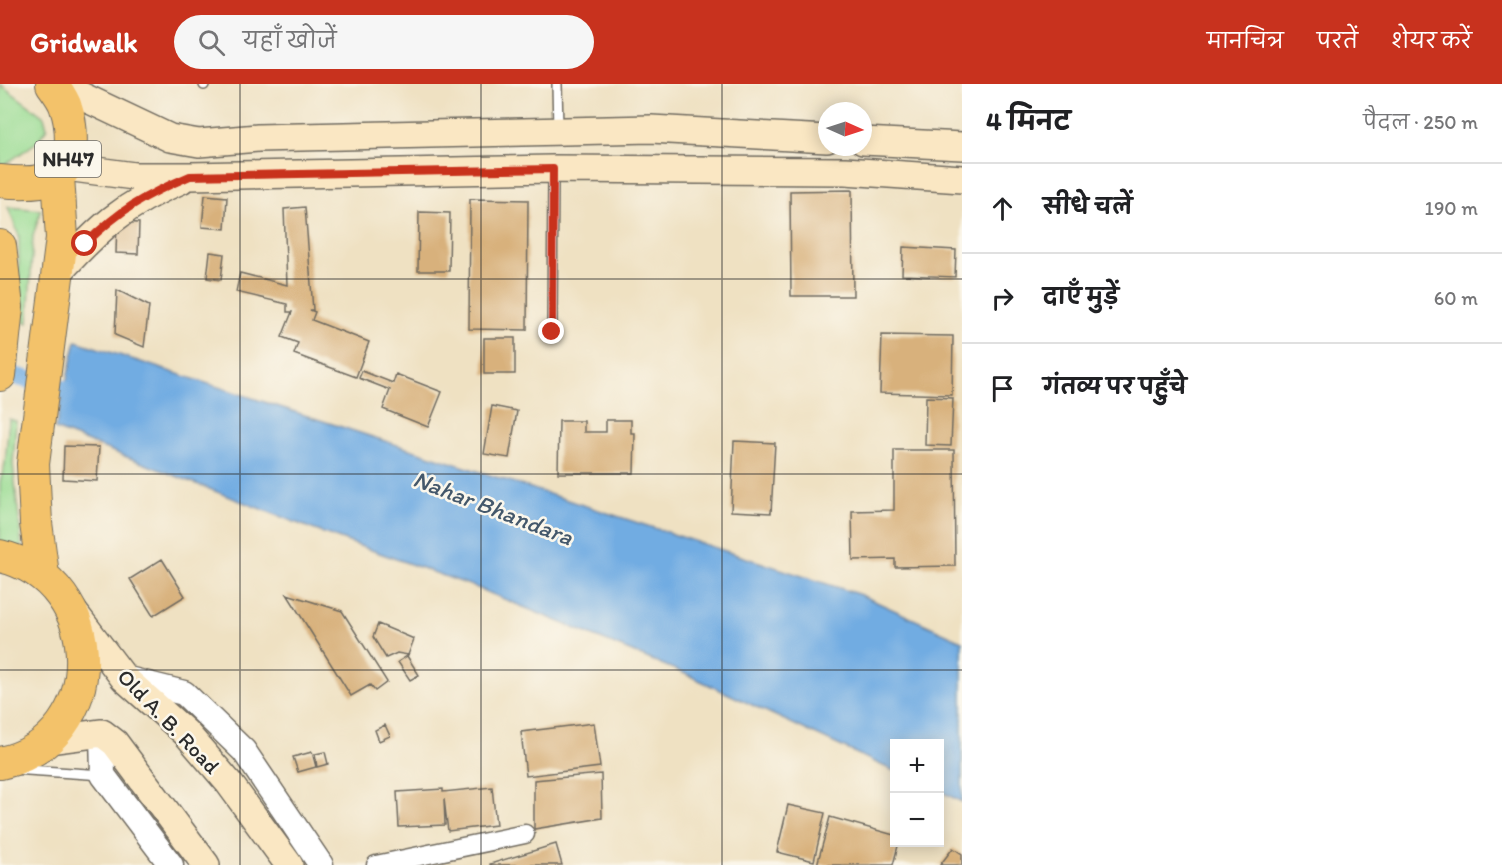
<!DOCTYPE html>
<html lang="hi">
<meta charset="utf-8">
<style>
:root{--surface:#fff;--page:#f6f6f6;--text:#202124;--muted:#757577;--line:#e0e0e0;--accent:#c8321e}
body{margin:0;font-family:Itim,"Playpen Sans Deva",sans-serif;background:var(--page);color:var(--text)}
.controls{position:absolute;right:18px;bottom:18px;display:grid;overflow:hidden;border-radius:0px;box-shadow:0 3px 15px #0003}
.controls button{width:54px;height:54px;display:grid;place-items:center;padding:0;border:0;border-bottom:2px solid var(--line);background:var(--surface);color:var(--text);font:30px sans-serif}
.compass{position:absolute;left:818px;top:18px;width:54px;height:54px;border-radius:50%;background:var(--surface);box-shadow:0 3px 15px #0003;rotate:93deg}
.stop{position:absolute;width:18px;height:18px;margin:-14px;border:4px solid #c8321e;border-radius:50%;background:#fff}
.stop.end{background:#c8321e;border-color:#fff;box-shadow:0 2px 6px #0008}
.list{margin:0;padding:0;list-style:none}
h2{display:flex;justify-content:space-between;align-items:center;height:78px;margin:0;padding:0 24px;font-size:26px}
h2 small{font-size:20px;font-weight:400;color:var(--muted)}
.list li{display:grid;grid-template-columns:39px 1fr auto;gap:18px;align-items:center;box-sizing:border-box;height:90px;padding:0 24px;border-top:2px solid var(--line)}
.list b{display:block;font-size:22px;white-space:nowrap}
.list em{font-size:20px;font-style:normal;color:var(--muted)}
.icon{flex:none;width:33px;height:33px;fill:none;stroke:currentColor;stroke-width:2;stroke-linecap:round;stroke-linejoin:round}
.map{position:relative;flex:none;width:962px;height:781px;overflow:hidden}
header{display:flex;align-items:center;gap:36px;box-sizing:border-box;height:84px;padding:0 30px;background:var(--accent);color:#fff}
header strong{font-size:28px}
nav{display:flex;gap:33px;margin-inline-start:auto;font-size:21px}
.search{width:420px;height:54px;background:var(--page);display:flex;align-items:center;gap:15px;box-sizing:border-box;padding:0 21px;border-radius:33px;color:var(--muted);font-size:22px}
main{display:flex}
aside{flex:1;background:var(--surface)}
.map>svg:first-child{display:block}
</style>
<header>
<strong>Gridwalk</strong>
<div class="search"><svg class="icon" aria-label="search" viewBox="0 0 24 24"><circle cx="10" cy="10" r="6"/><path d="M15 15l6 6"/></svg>यहाँ खोजें</div>
<nav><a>मानचित्र</a><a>परतें</a><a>शेयर करें</a></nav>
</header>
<main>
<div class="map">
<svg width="962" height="781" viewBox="0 0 962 781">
<rect width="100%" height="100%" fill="#fbf7ec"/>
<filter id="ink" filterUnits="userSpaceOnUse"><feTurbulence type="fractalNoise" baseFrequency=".0167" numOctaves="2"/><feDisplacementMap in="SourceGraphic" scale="12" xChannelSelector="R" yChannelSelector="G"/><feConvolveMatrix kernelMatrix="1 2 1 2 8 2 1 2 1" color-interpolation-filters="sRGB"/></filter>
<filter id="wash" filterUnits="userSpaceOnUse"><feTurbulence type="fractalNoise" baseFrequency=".008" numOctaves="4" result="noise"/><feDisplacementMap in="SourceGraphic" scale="24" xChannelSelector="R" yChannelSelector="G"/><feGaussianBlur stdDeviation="1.35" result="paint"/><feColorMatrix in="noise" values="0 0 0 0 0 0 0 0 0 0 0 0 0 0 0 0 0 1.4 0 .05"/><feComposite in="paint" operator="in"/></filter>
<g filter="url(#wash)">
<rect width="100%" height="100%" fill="#efe1c2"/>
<!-- green -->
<path fill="#99db92" stroke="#62835e" stroke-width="1.5" d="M0 0 44 33 47 44 37 58 0 84Z
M8 123 41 126 33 152 28 239 19 236V152Z
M9 335 16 337 13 380 22 464 0 459V398L5 380Z"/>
<!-- water -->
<path fill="#71ace2" stroke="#4e6c86" stroke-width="1.5" d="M76 257 861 511 962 557V718L940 707V660H894V687L688 591 475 503 315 446 55 345Z"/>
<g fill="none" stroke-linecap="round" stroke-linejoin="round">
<!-- canal -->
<path stroke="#71ace2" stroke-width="18" d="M0 288 88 312"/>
</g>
<g id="blocks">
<!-- building -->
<path fill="#d8b17c" d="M852 106 853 212H791L790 107Z
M205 111 227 113 225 145 202 143Z
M470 115 528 116 527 246 469 245Z
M305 123 313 226H310L315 228 312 236 369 258 356 293 294 270 298 259 282 253 292 228H287V220L236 208 240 189 287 201 284 125Z
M419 128 450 129 449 187H418Z
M117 138 139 139 138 170 116 169Z
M903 163 956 166 955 193 902 191Z
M210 168 224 170 221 196 207 194Z
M117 206 149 222 144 263 115 251Z
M882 251 953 252 952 311 880 309Z
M484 254H515V290H484Z
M362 287 393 299 396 290 442 308 428 343 383 325 390 306 359 294Z
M926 313 953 314 951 362 925 361Z
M492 322 517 327 509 374 484 370Z
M606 336H631V349H635L634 389H558L559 337H584V348H606Z
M734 357 775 359 771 429 731 427Z
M64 362 99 363 97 397 63 395Z
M894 366H954L955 482 895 483V475L853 476 852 427 894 426Z
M162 475 185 512 153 532 130 495Z
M287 510 342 527 387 598 375 607 370 601 351 612Z
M378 540 414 555 408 571 397 569 386 574 373 553Z
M407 572 419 591 410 596 398 578Z
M594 639 600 683 526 692 521 648Z
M385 641 390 652 379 657 375 646Z
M312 668 316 683 298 688 293 673Z
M325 668 328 680 317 683 315 670Z
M601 690 602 734 534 745V696Z
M492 703 496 741 448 747 444 715 445 741 399 743 397 708 443 705V708Z
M788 721 825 729 814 777 777 768Z
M830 733 894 751V758H899L893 781H817Z
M556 760 562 781H490V780Z
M953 764 962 770V781H940Z"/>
</g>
</g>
<g filter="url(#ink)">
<use href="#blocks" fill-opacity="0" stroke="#706b60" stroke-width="1.5"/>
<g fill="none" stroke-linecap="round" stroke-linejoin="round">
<defs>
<path id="service" d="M204 0V1
M557 0 558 46
M552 248 553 88
M12 685 103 691"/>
<path id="minor" d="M376 781 525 750"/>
<path id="tertiary" d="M124 594 184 609 244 667 321 781
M102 649 103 691 171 781"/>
<path id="secondary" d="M56 0 170 54 199 59 258 54 651 45 827 55
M863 57 962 62
M66 83 134 92H190L553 85 845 87 962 95
M57 190C98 145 124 120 181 96
M73 527 124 594 186 649 229 699 289 781
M48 656 102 649 115 659 206 781"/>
<path id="trunk" d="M0 97C18 99 38 100 55 93 76 84 72 41 66 24 64 16 57 7 52 0
M0 162 7 223 0 291
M0 472C109 497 110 656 0 679
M43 491 36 439 33 380 62 154 58 92"/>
</defs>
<!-- service casing -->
<use href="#service" stroke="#706b60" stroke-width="12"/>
<!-- minor casing -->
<use href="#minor" stroke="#706b60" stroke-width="21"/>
<!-- tertiary casing -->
<use href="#tertiary" stroke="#706b60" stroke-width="27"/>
<!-- secondary casing -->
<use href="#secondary" stroke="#706b60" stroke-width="30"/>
<!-- trunk casing -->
<use href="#trunk" stroke="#706b60" stroke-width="34"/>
<!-- service -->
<use href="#service" stroke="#fff" stroke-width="9"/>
<!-- minor -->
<use href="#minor" stroke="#fff" stroke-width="18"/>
<!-- tertiary -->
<use href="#tertiary" stroke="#fff" stroke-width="24"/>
<!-- secondary -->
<use href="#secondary" stroke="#fae7c3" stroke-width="27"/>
<!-- trunk -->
<use href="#trunk" stroke="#f3c26a" stroke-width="32"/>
</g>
</g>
<g fill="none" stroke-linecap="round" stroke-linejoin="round" filter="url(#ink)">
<!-- route -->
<path stroke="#c8321e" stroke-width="8" d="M85 160C121 125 145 111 190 92L553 85 552 248"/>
</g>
<!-- grid -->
<path fill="none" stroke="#2b2b2b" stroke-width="1.5" stroke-opacity="0.55" d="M240 0V781M481 0V781M722 0V781M0 195H962M0 390H962M0 586H962"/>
<g text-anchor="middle" stroke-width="5" stroke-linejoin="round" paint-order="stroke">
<!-- shield labels -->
<rect fill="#fbf7ec" stroke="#696865" stroke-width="1.5" x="35" y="57" width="66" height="36" rx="4.5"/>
<g font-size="21" font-weight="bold" fill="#2b2b2b">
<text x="68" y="82">NH47</text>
</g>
<!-- street labels -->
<g font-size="22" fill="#2b2b2b" stroke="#fbf7ec">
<text transform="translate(169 637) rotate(46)" y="8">Old A. B. Road</text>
</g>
<!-- water labels -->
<g font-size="24" font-style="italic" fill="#44586b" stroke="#fbf7ec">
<text transform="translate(493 424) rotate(21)" y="8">Nahar Bhandara</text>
</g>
</g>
</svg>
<div class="controls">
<button>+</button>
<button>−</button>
</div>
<svg class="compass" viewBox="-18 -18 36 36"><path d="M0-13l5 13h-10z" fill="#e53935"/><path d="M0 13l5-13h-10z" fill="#757577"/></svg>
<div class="stop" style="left:85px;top:160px"></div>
<div class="stop end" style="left:552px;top:248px"></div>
</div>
<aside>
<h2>4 मिनट<small>पैदल · 250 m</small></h2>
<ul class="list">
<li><svg class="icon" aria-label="ahead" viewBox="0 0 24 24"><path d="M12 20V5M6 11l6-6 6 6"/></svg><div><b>सीधे चलें</b></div><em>190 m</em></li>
<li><svg class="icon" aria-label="right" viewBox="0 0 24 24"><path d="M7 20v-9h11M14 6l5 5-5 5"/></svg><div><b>दाएँ मुड़ें</b></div><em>60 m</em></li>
<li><svg class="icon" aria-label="arrive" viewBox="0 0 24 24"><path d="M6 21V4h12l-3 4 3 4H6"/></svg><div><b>गंतव्य पर पहुँचे</b></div></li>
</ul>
</aside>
</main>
